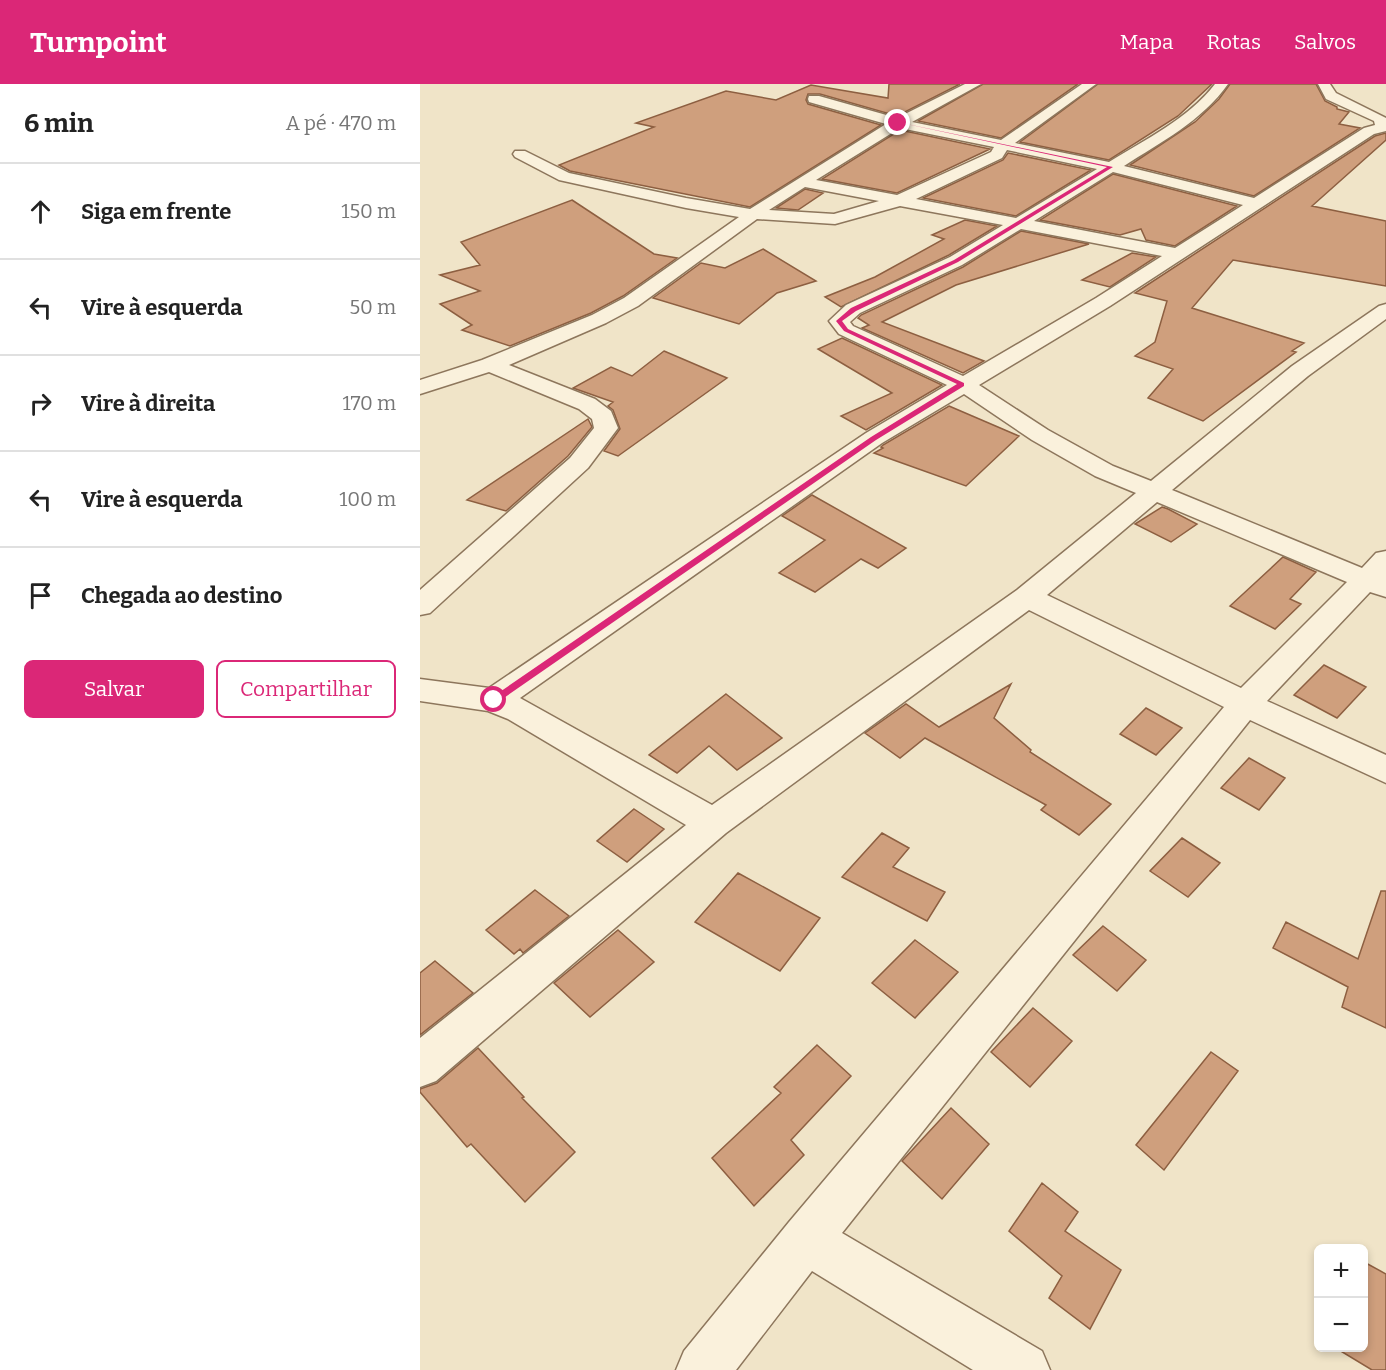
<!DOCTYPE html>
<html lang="pt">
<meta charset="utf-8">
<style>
:root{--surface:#fff;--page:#f6f6f6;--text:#222;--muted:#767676;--line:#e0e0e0;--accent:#db2777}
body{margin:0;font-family:Bitter,serif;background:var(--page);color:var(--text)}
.controls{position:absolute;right:18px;bottom:18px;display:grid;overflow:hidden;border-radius:9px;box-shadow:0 3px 9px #0003}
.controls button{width:54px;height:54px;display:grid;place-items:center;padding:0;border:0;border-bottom:2px solid var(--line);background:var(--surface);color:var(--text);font:30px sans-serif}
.stop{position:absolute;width:18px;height:18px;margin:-14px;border:4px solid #db2777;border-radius:50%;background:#fff}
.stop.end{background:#db2777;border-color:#fff;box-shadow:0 2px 6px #0008}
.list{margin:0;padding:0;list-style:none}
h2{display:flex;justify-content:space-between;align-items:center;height:78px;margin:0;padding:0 24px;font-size:26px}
h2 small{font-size:20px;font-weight:400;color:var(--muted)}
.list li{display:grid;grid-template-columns:39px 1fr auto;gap:18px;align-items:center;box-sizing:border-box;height:96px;padding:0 24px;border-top:2px solid var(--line)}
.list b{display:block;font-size:22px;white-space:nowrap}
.list em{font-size:20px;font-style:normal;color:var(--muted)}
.actions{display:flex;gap:12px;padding:18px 24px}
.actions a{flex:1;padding:14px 0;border:2px solid var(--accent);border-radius:9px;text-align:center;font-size:21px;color:var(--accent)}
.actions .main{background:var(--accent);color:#fff}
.icon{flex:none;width:33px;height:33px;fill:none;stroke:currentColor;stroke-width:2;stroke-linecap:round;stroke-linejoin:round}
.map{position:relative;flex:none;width:966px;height:1286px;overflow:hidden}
header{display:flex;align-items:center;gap:36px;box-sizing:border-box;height:84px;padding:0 30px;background:var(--accent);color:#fff}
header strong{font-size:28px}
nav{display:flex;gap:33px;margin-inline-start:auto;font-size:21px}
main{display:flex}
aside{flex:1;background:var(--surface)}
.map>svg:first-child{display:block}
</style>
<header>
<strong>Turnpoint</strong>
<nav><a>Mapa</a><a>Rotas</a><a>Salvos</a></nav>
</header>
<main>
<aside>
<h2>6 min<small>A pé · 470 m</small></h2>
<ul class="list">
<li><svg class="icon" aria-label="ahead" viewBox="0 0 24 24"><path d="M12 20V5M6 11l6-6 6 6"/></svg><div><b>Siga em frente</b></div><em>150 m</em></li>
<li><svg class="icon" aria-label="left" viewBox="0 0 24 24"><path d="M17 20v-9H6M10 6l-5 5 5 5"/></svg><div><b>Vire à esquerda</b></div><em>50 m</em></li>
<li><svg class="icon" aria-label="right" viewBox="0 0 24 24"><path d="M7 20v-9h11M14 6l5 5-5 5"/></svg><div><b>Vire à direita</b></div><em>170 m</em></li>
<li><svg class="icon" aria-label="left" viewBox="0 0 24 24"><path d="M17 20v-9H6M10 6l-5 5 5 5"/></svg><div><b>Vire à esquerda</b></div><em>100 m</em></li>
<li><svg class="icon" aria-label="arrive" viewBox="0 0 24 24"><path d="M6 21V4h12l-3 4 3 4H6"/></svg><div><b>Chegada ao destino</b></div></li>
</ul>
<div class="actions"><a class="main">Salvar</a><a>Compartilhar</a></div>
</aside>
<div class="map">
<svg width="966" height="1286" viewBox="0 0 966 1286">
<rect width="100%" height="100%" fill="#f0e4c8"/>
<!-- building -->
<path fill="#cf9f7d" stroke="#8d5f41" stroke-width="1.5" d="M469 0H540L477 32 400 10H388L386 16 388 20 461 41 330 123 150 87 139 81 234 43 216 39 306 7 356 16 391 1 468 14Z
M563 0H658L581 54 498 37Z
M678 0H792L758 32 689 76 600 58Z
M810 0H896L905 17 917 23V25L929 28 919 40 940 44 834 112 710 81 775 38 799 15Z
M480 46 570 65 477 109 402 95Z
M966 49V56L892 122 966 137V202L813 176 772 224 884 259 872 267 876 268 783 337 728 314 753 285 715 272 735 258 747 217 715 209 955 52Z
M588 69 671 86 596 132 503 114 583 76Z
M693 90 817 122 755 162 726 156 721 145 700 151 620 136Z
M385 105 403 109 378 126 356 124Z
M152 116 234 170 257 174 203 212 171 229 90 262 42 246 52 241 20 220 60 207 20 191 60 181 41 158Z
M545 136 577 142 529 171 421 223 405 213 455 193 524 155 512 151Z
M601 147 669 160 536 201 462 238 564 277 543 289 442 244 449 241 438 234 441 231 543 183Z
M343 165 396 197 357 209 319 240 233 214 281 179 305 184Z
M712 169 736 173 690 203 662 196Z
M422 254 522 301 446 346 421 332 472 309 398 265Z
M244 267 307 294 198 372 184 367 200 345 193 326 188 322 193 318 153 304 191 283 212 292Z
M529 322 599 352 546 402 454 369 463 364 461 363 463 361Z
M168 335 172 343 148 372 86 427 47 416Z
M392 411 486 464 458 484 441 475 395 508 359 489 405 456 362 432Z
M742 423 748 425 777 440 751 458 715 440Z
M863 473 896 488 870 515 881 520 855 545 810 522Z
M904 581 946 603 917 634 874 611Z
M591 600 574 634 611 666 610 668 691 720 659 751 621 726 626 721 505 654 480 674 445 649 486 620 519 643Z
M306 610 362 654 317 686 289 662 257 689 229 671Z
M726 624 762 644 736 671 700 650Z
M829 674 865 694 839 726 801 704Z
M214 725 244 745 207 778 177 757Z
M462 749 489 764 473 783 525 808 507 837 422 793Z
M762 754 800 779 768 813 730 787Z
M318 789 400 834 360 887 275 838Z
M115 806 149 832 103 869 100 865 94 870 66 846Z
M961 807H966V944L922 923 928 903 853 864 866 838 938 875Z
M683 842 726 876 697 907 653 871Z
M198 846 234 878 170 933 134 899Z
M495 856 538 888 495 934 452 899Z
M15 877 53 909 0 951V889Z
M613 924 652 957 610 1003 571 968Z
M397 961 431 992 371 1056 384 1071 334 1122 292 1074 361 1009 354 1003Z
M58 964 104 1013 102 1014 155 1068 105 1118 51 1060 47 1063 0 1008V1005L17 999Z
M791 968 818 987 744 1086 716 1061Z
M531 1024 569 1060 522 1115 482 1077Z
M622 1099 658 1128 645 1147 701 1186 670 1245 629 1214 642 1192 589 1147Z
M944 1178 966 1190V1286H952L914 1263H944Z"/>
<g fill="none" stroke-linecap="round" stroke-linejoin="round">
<defs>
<path id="minor" d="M545 0H561L492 38 581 56 662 0H676L595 59 689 78C726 55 768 35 795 0H808C782 37 741 58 704 82L834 114 944 44 955 41 954 37 906 15 898 0H910L916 9 966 34V47L954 50 690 222 559 301 628 346 693 382 731 397 872 282 959 222 966 220V235L888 292 752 406 942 484 956 469 966 467V513L950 508 847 617 966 671V699L830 636 422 1149 622 1267 630 1286H553L392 1187 316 1286H256L264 1267 369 1138 804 623 609 526 306 749 16 997 0 1003V954L266 741 88 635 68 627 0 617V595L69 604 446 349 527 301 419 250 409 237 426 221 530 173 583 141 480 122 415 140 337 135 218 222 186 239 89 281 175 315 191 327 198 344 168 384 10 529 0 531V506L150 374 174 344 172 335 159 325 69 288 0 310V296L62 276 172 231 204 214 319 133 266 124 139 96 95 73 93 70 95 67H105L149 89 266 114 330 125 466 40 389 18 388 15 389 12H399L477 34ZM480 44 574 63 571 68 477 111 396 96ZM587 66 677 85 596 134 496 115 582 74ZM693 88 823 121 755 164 614 137ZM385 103 459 117 414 130 349 126ZM601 145 742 172 676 214 543 292 433 242 430 238 440 229 542 181ZM544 310 612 356 675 392 716 409 597 506 292 721 100 614 462 359ZM737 418 927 498 821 604 627 511Z"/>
</defs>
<!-- minor casing -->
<use href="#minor" stroke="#8d765c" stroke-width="3"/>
<!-- minor -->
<use href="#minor" fill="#faf1dc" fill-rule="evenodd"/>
</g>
<!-- route -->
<path fill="#db2777" d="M477 38 693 83 538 178 436 227 422 237 428 245 544 299V302L456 356 78 618H71V614L451 353 537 300 424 247 416 237 431 224 534 176 687 83Z"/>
</svg>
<div class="controls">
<button>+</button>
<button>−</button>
</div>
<div class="stop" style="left:74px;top:616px"></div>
<div class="stop end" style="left:478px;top:39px"></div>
</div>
</main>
